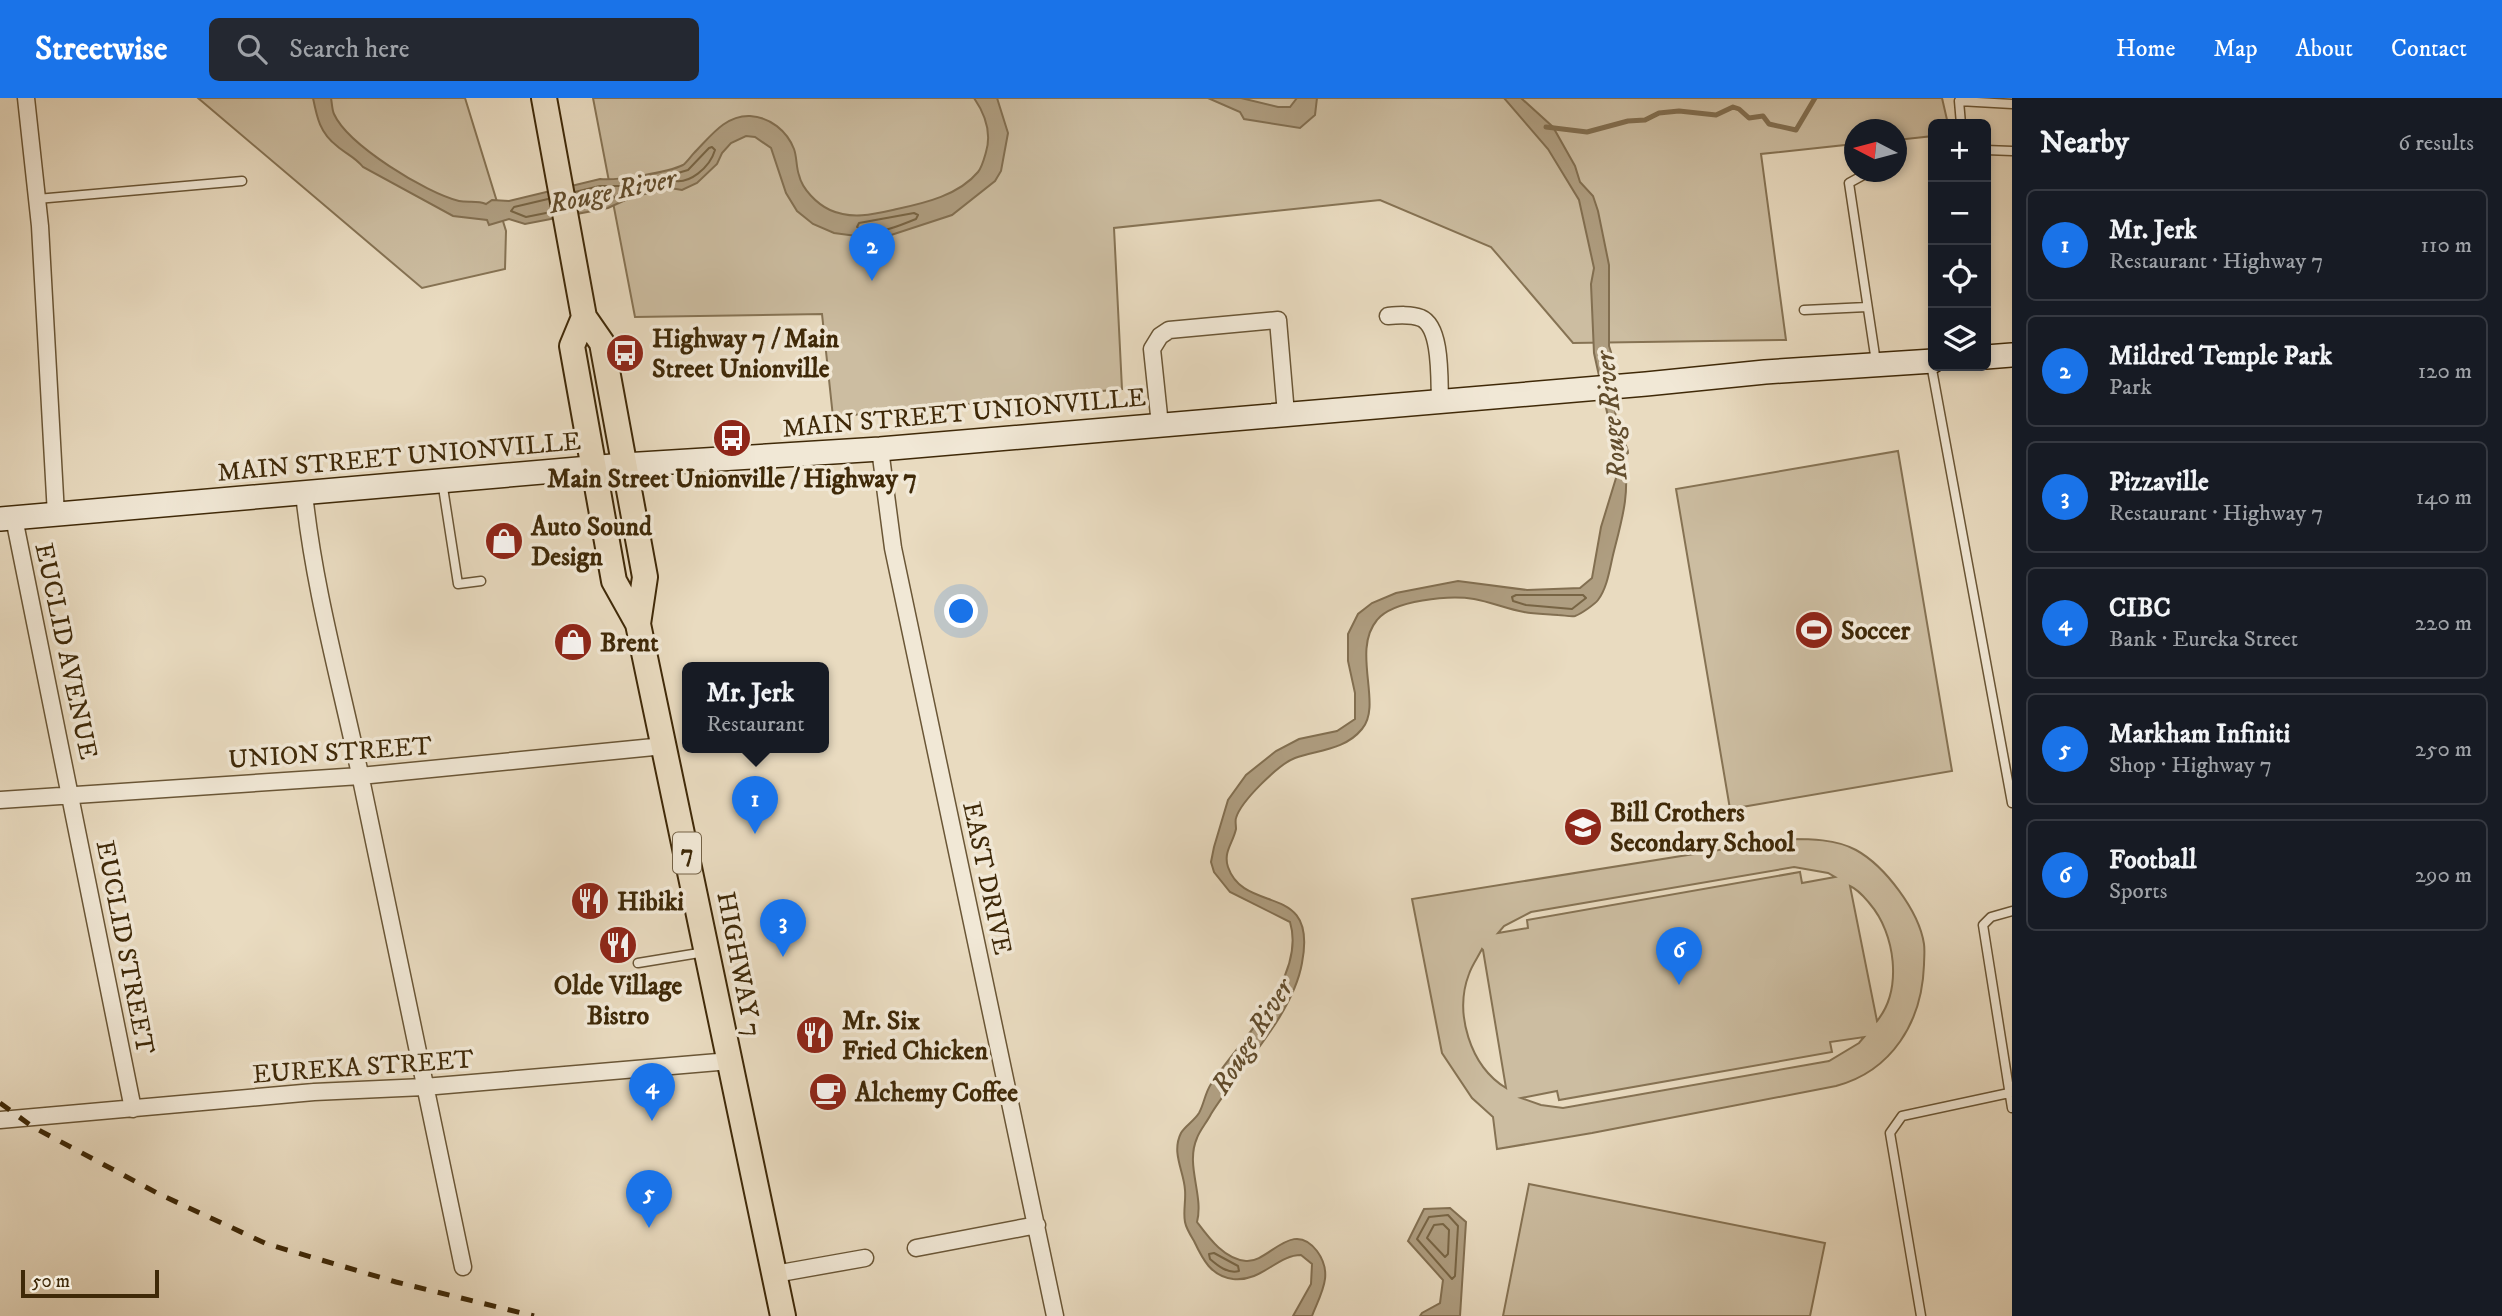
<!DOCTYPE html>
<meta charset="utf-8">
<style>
:root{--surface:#171b24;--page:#242831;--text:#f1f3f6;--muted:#9ea1a6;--line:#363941;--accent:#1a73e8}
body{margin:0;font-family:"IM FELL DW Pica",serif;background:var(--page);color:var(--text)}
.controls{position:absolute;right:21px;top:21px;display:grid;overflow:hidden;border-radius:10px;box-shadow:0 4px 10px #0003}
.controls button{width:63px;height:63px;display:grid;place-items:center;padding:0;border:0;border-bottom:2px solid var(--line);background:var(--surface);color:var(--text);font:35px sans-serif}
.compass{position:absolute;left:1844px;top:21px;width:63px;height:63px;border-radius:50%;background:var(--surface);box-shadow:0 4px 10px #0003;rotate:276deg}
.scale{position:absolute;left:21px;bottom:18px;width:138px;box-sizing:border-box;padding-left:7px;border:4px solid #3f2908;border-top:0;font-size:19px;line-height:24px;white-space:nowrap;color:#3f2908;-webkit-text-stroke:5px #f1e8d6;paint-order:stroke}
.you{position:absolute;left:962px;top:514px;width:24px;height:24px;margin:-18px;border:5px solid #fff;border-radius:50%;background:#1a73e8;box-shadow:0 0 0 10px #1a73e833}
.badge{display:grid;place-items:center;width:46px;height:46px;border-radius:50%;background:var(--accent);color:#fff;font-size:23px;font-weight:700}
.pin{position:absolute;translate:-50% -58px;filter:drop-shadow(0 2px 4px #0008)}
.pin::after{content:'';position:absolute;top:37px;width:24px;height:21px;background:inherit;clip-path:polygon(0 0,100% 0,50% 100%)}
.popup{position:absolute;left:682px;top:564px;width:147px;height:91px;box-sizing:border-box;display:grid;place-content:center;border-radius:10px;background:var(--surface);filter:drop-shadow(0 2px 5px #0005);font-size:23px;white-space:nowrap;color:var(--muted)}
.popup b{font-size:26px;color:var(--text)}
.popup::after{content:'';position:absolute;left:50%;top:100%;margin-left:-14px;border:14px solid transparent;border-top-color:var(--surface)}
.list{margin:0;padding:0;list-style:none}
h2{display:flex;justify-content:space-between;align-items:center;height:91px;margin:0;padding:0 28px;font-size:30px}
h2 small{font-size:23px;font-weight:400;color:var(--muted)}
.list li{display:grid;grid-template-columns:46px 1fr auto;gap:21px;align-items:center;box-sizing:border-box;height:112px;margin:0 14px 14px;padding:0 14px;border:2px solid var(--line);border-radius:10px}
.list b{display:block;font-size:26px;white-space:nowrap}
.list p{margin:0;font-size:23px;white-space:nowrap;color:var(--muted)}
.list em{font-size:23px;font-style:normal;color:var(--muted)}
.icon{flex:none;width:38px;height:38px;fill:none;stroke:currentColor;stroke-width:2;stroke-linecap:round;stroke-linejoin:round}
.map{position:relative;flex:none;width:2012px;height:1218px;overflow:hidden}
header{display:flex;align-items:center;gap:42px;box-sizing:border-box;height:98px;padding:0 35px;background:var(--accent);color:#fff}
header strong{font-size:33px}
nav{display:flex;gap:38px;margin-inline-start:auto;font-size:24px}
.search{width:490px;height:63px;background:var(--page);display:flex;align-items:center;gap:18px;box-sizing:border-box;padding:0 24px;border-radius:10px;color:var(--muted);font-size:26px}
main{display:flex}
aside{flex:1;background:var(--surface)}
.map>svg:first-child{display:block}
</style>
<header>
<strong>Streetwise</strong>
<div class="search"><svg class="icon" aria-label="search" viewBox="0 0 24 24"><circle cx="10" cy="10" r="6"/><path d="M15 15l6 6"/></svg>Search here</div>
<nav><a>Home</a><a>Map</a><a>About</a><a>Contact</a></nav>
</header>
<main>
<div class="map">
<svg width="2012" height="1218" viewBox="0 0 2012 1218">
<rect width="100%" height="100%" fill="#e9dbc0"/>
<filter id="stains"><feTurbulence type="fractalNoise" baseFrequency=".00286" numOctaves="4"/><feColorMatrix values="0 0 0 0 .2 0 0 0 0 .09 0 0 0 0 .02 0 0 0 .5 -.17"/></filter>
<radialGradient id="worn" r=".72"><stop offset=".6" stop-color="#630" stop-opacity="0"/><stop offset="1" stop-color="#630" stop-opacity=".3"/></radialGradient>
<!-- green -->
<path fill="#ccbda1" stroke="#867354" stroke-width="2" fill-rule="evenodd" d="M198 0H465L506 133 505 171 422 190Z
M593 0H1942L1948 26H1933V38L1897 42 1896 32H1854V46L1761 56 1786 242 1573 245 1491 149 1380 102 1114 130 1122 291 833 319 822 216 635 219Z
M1898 353 1952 673 1730 711 1676 391Z
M1788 741C1810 741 1836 741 1856 752 1885 768 1919 813 1924 846 1925 853 1924 861 1924 867 1922 924 1892 973 1836 988L1592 1035 1497 1051 1493 1019 1472 1000 1442 955 1412 801ZM1794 769 1828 775 1835 779 1802 785 1800 774 1527 822 1528 830 1498 835 1504 828 1531 814ZM1850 788C1859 792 1864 799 1870 806 1895 835 1903 891 1877 923ZM1482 851 1483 852 1506 990C1470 968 1454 915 1469 876 1472 867 1478 859 1482 851ZM1864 939 1859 945 1829 963 1563 1010 1541 1007 1521 1000 1557 993 1559 1002 1832 954 1830 944Z
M1529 1086 1825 1145 1810 1218H1503Z"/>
<!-- water -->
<path fill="#af9e81" stroke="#826f51" stroke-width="2" d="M313 0H331C332 5 332 12 334 16 348 47 426 95 459 103 468 105 477 102 486 106L492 102 509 103 600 81C616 83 669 74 683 67 687 64 691 58 694 55 710 39 725 17 750 18 770 19 787 33 794 51 797 59 796 69 799 77 802 91 817 106 830 112 852 122 875 116 897 111 925 105 959 97 978 74 982 69 984 61 986 54 992 34 985 16 974 0H997L1008 35 1001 73 995 83 952 117 879 141 834 135 813 126 797 113 786 95 771 50 755 39 746 38 731 45 722 55 717 66 697 85 682 92 670 90 632 99 608 110 525 126 509 121 489 127 487 122 453 118 363 69C355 59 346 56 337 48 320 35 317 20 313 0Z
M1208 0H1241L1278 9H1290L1297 0H1317L1315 17 1300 30 1244 21 1240 14Z
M1504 0H1521L1553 29 1575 68 1580 84 1593 98 1598 113 1609 167V248C1619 275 1612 303 1617 331 1619 340 1628 346 1628 355L1624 358C1630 394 1623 418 1614 453 1610 468 1608 489 1598 502 1595 506 1581 516 1575 518 1571 519 1563 517 1558 517 1547 516 1535 516 1524 514 1507 511 1491 504 1474 501 1450 497 1393 502 1377 522 1351 553 1383 607 1362 631 1345 652 1318 652 1295 660 1279 666 1241 703 1236 720 1235 723 1236 727 1236 731 1233 745 1223 754 1228 769 1245 818 1318 782 1302 865 1293 917 1239 971 1211 1016 1207 1024 1200 1032 1197 1040 1185 1067 1204 1097 1197 1124 1209 1140 1224 1161 1246 1163 1269 1165 1292 1120 1317 1153 1334 1176 1321 1195 1312 1218H1293L1311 1186 1312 1166 1301 1157C1277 1157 1262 1184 1233 1181 1211 1178 1203 1162 1194 1143 1191 1138 1186 1130 1185 1124 1183 1114 1186 1103 1185 1092 1184 1073 1171 1055 1181 1035 1185 1028 1194 1023 1199 1015 1204 1006 1205 995 1211 986 1239 943 1307 880 1290 824L1230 794 1214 774 1211 764 1214 749 1228 702 1246 677 1276 653 1299 641 1337 633 1355 621V595L1348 563V536L1358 516 1372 505 1396 495 1458 483 1527 492 1580 490 1592 480 1601 429 1616 380 1612 366 1614 346 1594 255 1591 186 1594 170 1579 102 1548 51Z
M1450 1110 1466 1124 1460 1218H1420L1422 1215 1440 1205 1443 1182 1408 1143 1424 1111Z"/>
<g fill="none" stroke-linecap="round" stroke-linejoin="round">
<!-- shore -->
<path stroke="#776444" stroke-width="2" d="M709 50 712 49 715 52C710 69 689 88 671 82V77L688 72Z
M575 94 600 88H624L628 90 626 94 606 103 578 108
M548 101 514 109 511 113 526 119 551 114
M914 115 918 117 916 121C898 128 874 140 857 129L859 125Z
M1516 497H1583L1586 500 1572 511 1526 507 1513 503 1512 499Z
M1448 1117 1458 1128 1455 1178 1452 1181 1417 1141 1429 1119Z
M1443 1126 1449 1132 1448 1156 1445 1159 1427 1140 1434 1127Z
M1214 1155 1238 1168 1239 1173C1228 1176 1218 1168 1210 1161L1209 1156Z"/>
<!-- stream -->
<path stroke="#826f51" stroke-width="5" d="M1546 29 1587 34 1628 23 1645 22 1659 15 1679 13 1716 17 1733 9 1739 11 1749 20 1763 18 1769 26 1796 32 1815 0"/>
<defs>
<path id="lane" d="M1961 26 1959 3 2012 6
M1986 52 2012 53
M1869 74 1849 85 1876 264
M37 101 242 83
M1804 212 1867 209
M1931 266 2012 705
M442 383 458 486 481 483
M2012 813 1991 819 1983 827 2012 1010
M638 865 705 854
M1921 1218 1890 1035 1902 1018 2009 995"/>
<path id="street" d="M26 0 40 128 56 417
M1388 218C1399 217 1411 216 1421 220 1442 229 1439 282 1440 303
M1160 327 1152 251 1160 238 1169 232 1278 222 1286 316
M880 351 893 450 1055 1218
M304 395C314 492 341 586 361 681 396 844 428 1007 463 1169
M14 420 133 1011
M0 702 360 678 664 648
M0 1022 314 994 424 989 730 963
M916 1150 1037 1127
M775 1176 865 1160"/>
<path id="secondary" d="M1986 259 2012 257
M0 421 624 367 880 351 1646 286 1765 274 1933 263"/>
<path id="primary" d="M544 0 584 219 602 245 645 479 638 526
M584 219 572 248 614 483 638 526 783 1218"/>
</defs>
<!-- lane casing -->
<use href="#lane" stroke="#6a5636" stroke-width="11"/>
<!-- street casing -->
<use href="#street" stroke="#6a5636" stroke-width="19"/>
<!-- secondary casing -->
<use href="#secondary" stroke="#3f2908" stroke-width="26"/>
<!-- primary casing -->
<use href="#primary" stroke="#3f2908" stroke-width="28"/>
<!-- lane -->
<use href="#lane" stroke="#f1e8d6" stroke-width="8"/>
<!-- street -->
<use href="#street" stroke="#f1e8d6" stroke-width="16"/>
<!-- secondary -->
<use href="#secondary" stroke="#f1e8d6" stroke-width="23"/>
<!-- primary -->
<use href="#primary" stroke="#e9dbc0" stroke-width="24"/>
<!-- rail -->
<path stroke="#3f2908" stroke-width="5" stroke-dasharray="12 12" stroke-linecap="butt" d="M0 1005 33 1029 159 1096 267 1146 396 1184 534 1218"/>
</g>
<!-- icons -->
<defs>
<symbol id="bus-disc" viewBox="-11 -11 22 22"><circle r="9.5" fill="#8f2418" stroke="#f1e8d6"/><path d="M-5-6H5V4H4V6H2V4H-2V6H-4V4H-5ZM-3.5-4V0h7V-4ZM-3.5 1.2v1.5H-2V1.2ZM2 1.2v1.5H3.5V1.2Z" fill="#fff"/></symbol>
<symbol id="shop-disc" viewBox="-11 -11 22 22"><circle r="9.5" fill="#8f2418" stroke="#f1e8d6"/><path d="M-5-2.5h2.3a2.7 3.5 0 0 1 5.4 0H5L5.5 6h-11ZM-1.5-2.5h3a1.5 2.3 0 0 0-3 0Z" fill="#fff"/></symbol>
<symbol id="stadium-disc" viewBox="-11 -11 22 22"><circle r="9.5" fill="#8f2418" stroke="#f1e8d6"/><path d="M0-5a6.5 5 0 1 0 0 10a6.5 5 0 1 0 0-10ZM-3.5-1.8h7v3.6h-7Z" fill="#fff"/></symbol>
<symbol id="school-disc" viewBox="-11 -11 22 22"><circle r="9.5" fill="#8f2418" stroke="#f1e8d6"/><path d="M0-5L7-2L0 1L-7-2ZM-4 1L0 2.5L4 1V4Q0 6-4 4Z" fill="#fff"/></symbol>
<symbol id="restaurant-disc" viewBox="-11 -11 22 22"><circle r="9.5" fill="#8f2418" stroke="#f1e8d6"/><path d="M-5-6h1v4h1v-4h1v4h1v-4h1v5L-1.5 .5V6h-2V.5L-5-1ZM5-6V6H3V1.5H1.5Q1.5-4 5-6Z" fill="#fff"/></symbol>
<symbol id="cafe-disc" viewBox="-11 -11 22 22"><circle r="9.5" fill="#8f2418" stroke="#f1e8d6"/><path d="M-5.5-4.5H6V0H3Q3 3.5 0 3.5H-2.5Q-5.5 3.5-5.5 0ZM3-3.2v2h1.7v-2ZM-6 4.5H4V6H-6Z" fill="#fff"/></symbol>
</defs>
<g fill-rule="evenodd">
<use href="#bus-disc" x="603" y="233" width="44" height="44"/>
<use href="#bus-disc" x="710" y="318" width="44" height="44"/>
<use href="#shop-disc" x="482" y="421" width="44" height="44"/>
<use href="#stadium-disc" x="1792" y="510" width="44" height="44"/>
<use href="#shop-disc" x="551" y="522" width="44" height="44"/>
<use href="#school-disc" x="1561" y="707" width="44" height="44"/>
<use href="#restaurant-disc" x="568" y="781" width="44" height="44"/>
<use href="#restaurant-disc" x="596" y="825" width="44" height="44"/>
<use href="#restaurant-disc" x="793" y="915" width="44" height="44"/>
<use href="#cafe-disc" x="806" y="972" width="44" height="44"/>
</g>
<g text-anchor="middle" stroke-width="7" stroke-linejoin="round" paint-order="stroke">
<!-- shield labels -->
<rect fill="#f1e8d6" stroke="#746246" stroke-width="2" x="673" y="734.5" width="28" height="41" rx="5"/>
<g font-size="24" font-weight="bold" fill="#3f2908">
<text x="687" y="763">7</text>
</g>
<!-- poi labels -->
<g font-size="26" font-weight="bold" fill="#3f2908" stroke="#f1e8d6" text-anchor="start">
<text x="652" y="249">Highway 7 / Main<tspan x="652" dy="30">Street Unionville</tspan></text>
<text x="732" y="389" text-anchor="middle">Main Street Unionville / Highway 7</text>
<text x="531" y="437">Auto Sound<tspan x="531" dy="30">Design</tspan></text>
<text x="1841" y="541">Soccer</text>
<text x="600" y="553">Brent</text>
<text x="1610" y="723">Bill Crothers<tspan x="1610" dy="30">Secondary School</tspan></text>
<text x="617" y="812">Hibiki</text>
<text x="618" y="896" text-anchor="middle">Olde Village<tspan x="618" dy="30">Bistro</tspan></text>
<text x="842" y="931">Mr. Six<tspan x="842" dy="30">Fried Chicken</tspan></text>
<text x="855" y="1003">Alchemy Coffee</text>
</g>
<!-- street labels -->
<g font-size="26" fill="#3f2908" stroke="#f1e8d6">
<text transform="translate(964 314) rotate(-5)" y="9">MAIN STREET UNIONVILLE</text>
<text transform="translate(399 358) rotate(-5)" y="9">MAIN STREET UNIONVILLE</text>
<text transform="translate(67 553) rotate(78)" y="9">EUCLID AVENUE</text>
<text transform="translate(330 654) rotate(-4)" y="9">UNION STREET</text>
<text transform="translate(988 780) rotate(78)" y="9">EAST DRIVE</text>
<text transform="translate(126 849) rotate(79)" y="9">EUCLID STREET</text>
<text transform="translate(740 866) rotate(79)" y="9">HIGHWAY 7</text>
<text transform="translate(363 968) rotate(-4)" y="9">EUREKA STREET</text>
</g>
<!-- water labels -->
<g font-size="28" font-style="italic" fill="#614c2c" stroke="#f1e8d6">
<text transform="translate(612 92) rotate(-12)" y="10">Rouge River</text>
<text transform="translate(1610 318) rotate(-96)" y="10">Rouge River</text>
<text transform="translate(1251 938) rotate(-58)" y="10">Rouge River</text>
</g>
</g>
<rect width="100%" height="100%" filter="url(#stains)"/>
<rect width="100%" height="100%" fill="url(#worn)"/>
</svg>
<div class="controls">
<button>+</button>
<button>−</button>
<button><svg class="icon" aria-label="locate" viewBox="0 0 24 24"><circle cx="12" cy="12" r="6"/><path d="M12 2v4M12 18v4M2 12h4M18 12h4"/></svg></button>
<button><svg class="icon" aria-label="layers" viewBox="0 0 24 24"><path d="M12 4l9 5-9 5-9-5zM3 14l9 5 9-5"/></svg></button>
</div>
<svg class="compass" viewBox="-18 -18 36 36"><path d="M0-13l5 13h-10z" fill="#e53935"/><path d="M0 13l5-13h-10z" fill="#9ea1a6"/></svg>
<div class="scale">50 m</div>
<div class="you"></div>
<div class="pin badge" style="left:755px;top:736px">1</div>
<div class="popup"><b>Mr. Jerk</b>Restaurant</div>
<div class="pin badge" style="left:872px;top:183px">2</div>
<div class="pin badge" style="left:783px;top:859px">3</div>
<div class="pin badge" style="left:652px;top:1023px">4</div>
<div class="pin badge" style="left:649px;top:1130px">5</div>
<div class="pin badge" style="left:1679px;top:887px">6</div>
</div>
<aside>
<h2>Nearby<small>6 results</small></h2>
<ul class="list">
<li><span class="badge">1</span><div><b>Mr. Jerk</b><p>Restaurant · Highway 7</p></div><em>110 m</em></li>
<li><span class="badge">2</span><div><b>Mildred Temple Park</b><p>Park</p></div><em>120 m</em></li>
<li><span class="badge">3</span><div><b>Pizzaville</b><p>Restaurant · Highway 7</p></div><em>140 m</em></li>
<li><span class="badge">4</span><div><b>CIBC</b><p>Bank · Eureka Street</p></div><em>220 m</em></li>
<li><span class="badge">5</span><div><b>Markham Infiniti</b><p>Shop · Highway 7</p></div><em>250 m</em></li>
<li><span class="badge">6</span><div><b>Football</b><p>Sports</p></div><em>290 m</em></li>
</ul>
</aside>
</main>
